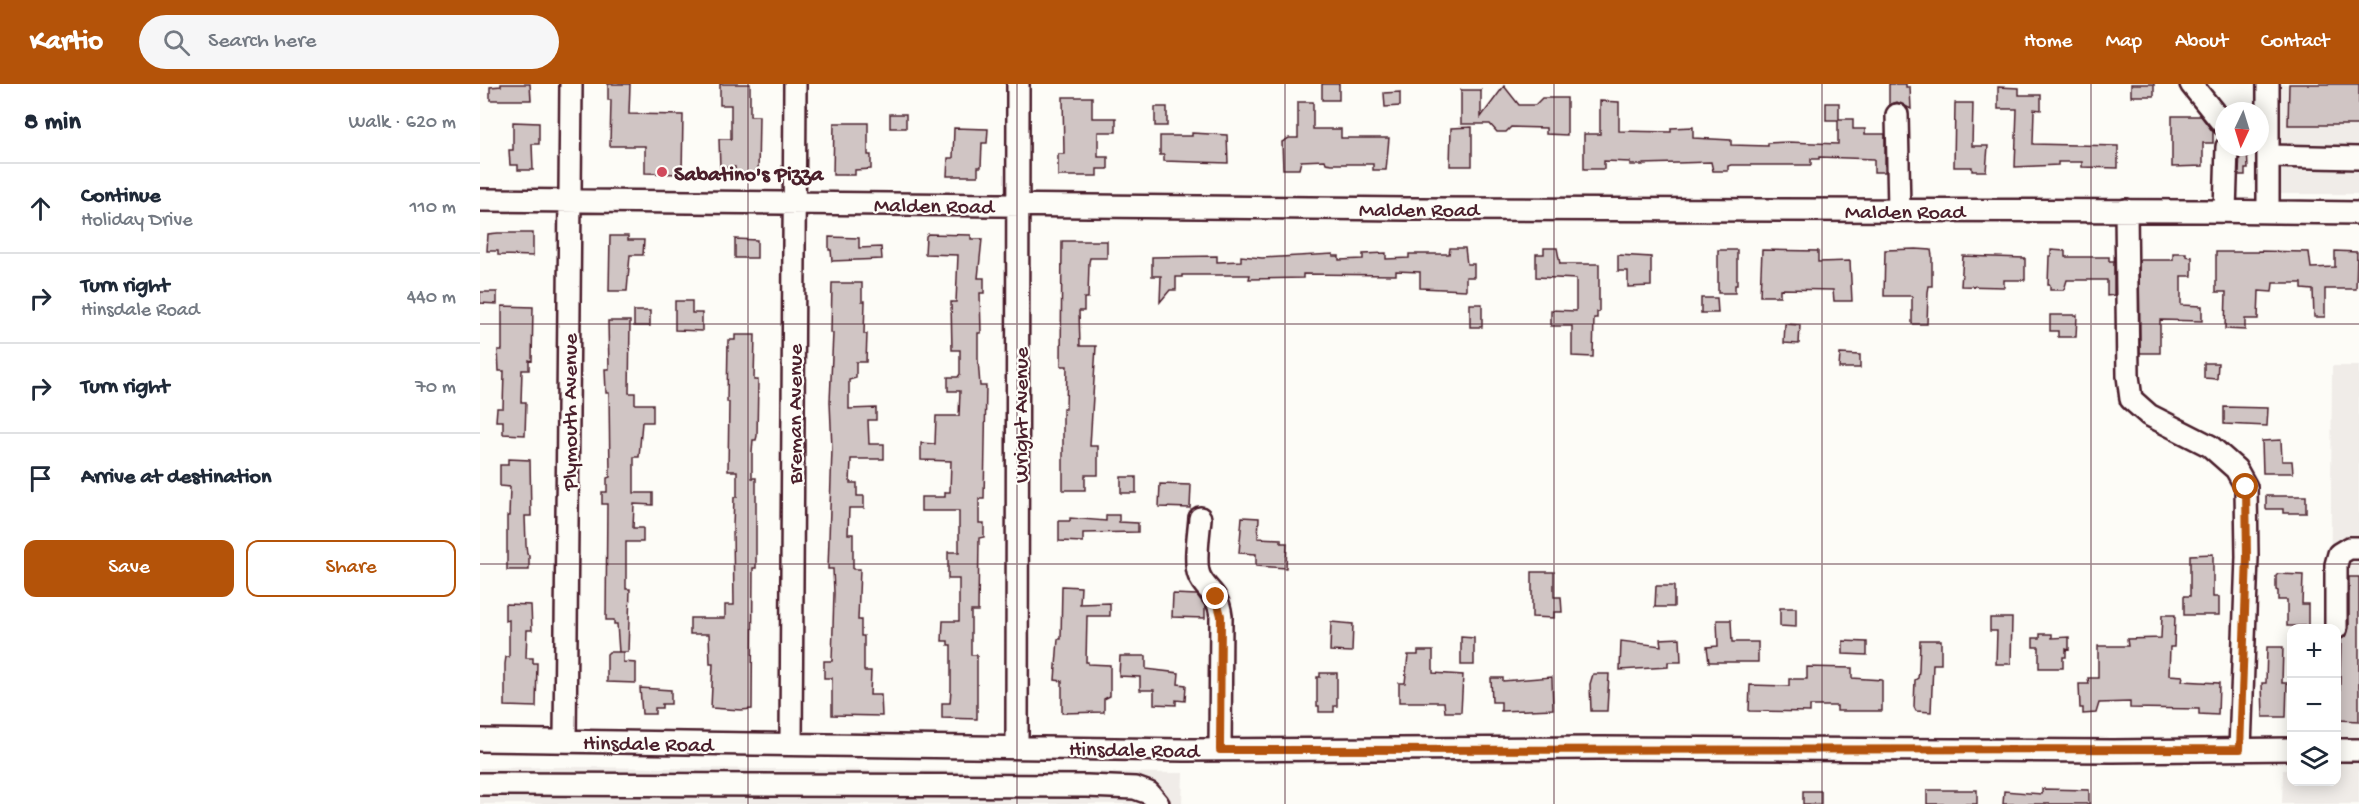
<!DOCTYPE html>
<meta charset="utf-8">
<style>
:root{--surface:#fff;--page:#f6f6f7;--text:#1f2937;--muted:#747a83;--line:#e0e1e3;--accent:#b45309}
body{margin:0;font-family:"Gochi Hand",sans-serif;background:var(--page);color:var(--text)}
.controls{position:absolute;right:18px;bottom:18px;display:grid;overflow:hidden;border-radius:12px;box-shadow:0 3px 15px #0003}
.controls button{width:54px;height:54px;display:grid;place-items:center;padding:0;border:0;border-bottom:2px solid var(--line);background:var(--surface);color:var(--text);font:30px sans-serif}
.compass{position:absolute;left:1735px;top:18px;width:54px;height:54px;border-radius:50%;background:var(--surface);box-shadow:0 3px 15px #0003;rotate:184deg}
.stop{position:absolute;width:18px;height:18px;margin:-14px;border:4px solid #b45309;border-radius:50%;background:#fff}
.stop.end{background:#b45309;border-color:#fff;box-shadow:0 2px 6px #0008}
.list{margin:0;padding:0;list-style:none}
h2{display:flex;justify-content:space-between;align-items:center;height:78px;margin:0;padding:0 24px;font-size:26px}
h2 small{font-size:20px;font-weight:400;color:var(--muted)}
.list li{display:grid;grid-template-columns:39px 1fr auto;gap:18px;align-items:center;box-sizing:border-box;height:90px;padding:0 24px;border-top:2px solid var(--line)}
.list b{display:block;font-size:22px;white-space:nowrap}
.list p{margin:0;font-size:20px;white-space:nowrap;color:var(--muted)}
.list em{font-size:20px;font-style:normal;color:var(--muted)}
.actions{display:flex;gap:12px;padding:18px 24px}
.actions a{flex:1;padding:14px 0;border:2px solid var(--accent);border-radius:12px;text-align:center;font-size:21px;color:var(--accent)}
.actions .main{background:var(--accent);color:#fff}
.icon{flex:none;width:33px;height:33px;fill:none;stroke:currentColor;stroke-width:2;stroke-linecap:round;stroke-linejoin:round}
.map{position:relative;flex:none;width:1879px;height:720px;overflow:hidden}
header{display:flex;align-items:center;gap:36px;box-sizing:border-box;height:84px;padding:0 30px;background:var(--accent);color:#fff}
header strong{font-size:28px}
nav{display:flex;gap:33px;margin-inline-start:auto;font-size:21px}
.search{width:420px;height:54px;background:var(--page);display:flex;align-items:center;gap:15px;box-sizing:border-box;padding:0 21px;border-radius:33px;color:var(--muted);font-size:22px}
main{display:flex}
aside{flex:1;background:var(--surface)}
.map>svg:first-child{display:block}
</style>
<header>
<strong>Kartio</strong>
<div class="search"><svg class="icon" aria-label="search" viewBox="0 0 24 24"><circle cx="10" cy="10" r="6"/><path d="M15 15l6 6"/></svg>Search here</div>
<nav><a>Home</a><a>Map</a><a>About</a><a>Contact</a></nav>
</header>
<main>
<aside>
<h2>8 min<small>Walk · 620 m</small></h2>
<ul class="list">
<li><svg class="icon" aria-label="ahead" viewBox="0 0 24 24"><path d="M12 20V5M6 11l6-6 6 6"/></svg><div><b>Continue</b><p>Holiday Drive</p></div><em>110 m</em></li>
<li><svg class="icon" aria-label="right" viewBox="0 0 24 24"><path d="M7 20v-9h11M14 6l5 5-5 5"/></svg><div><b>Turn right</b><p>Hinsdale Road</p></div><em>440 m</em></li>
<li><svg class="icon" aria-label="right" viewBox="0 0 24 24"><path d="M7 20v-9h11M14 6l5 5-5 5"/></svg><div><b>Turn right</b></div><em>70 m</em></li>
<li><svg class="icon" aria-label="arrive" viewBox="0 0 24 24"><path d="M6 21V4h12l-3 4 3 4H6"/></svg><div><b>Arrive at destination</b></div></li>
</ul>
<div class="actions"><a class="main">Save</a><a>Share</a></div>
</aside>
<div class="map">
<svg width="1879" height="720" viewBox="0 0 1879 720">
<rect width="100%" height="100%" fill="#fdfcf7"/>
<filter id="ink" filterUnits="userSpaceOnUse"><feTurbulence type="fractalNoise" baseFrequency=".0167" numOctaves="2"/><feDisplacementMap in="SourceGraphic" scale="12" xChannelSelector="R" yChannelSelector="G"/><feConvolveMatrix kernelMatrix="1 2 1 2 8 2 1 2 1" color-interpolation-filters="sRGB"/></filter>
<g filter="url(#ink)">
<!-- built -->
<path fill="#f0ece8" d="M1774 0H1879V110H1774V63H1780V27H1774Z
M1852 282H1879V720H1802L1803 686H1811L1812 698H1856V544H1850Z
M87 683 703 689 702 720H0V684Z"/>
<!-- building -->
<path fill="#d0c5c4" stroke="#4a1f2b" stroke-width="1.5" d="M21 0H50L51 16H10V3L21 2Z
M128 0H150L149 30 203 31 202 90 165 89V62H130L131 16H128Z
M240 0H270V32H279L278 90 255 91V83L240 84 239 55H251V21H240Z
M842 0H859V16H842Z
M1409 0H1426V3H1430L1431 25 1417 18 1409 21Z
M1651 0H1674V12H1651Z
M1809 0H1879V41H1808Z
M1024 2 1039 21H1055L1062 14H1087V51L1066 50V44L1031 43 1026 48H1017L1010 40H981V6H1001V33Z
M1518 3 1539 4V11H1561V26L1554 25 1553 60 1638 62V84L1602 83V78H1578V81L1535 83 1537 25H1518Z
M920 8V22L905 23 904 9Z
M583 13H612V34H636V48H618V73H628V85H617V92H578V70H584Z
M1120 17 1139 18V47L1191 48V44L1213 43V54L1251 56V61L1288 62V59L1308 58 1358 60V36H1346V19H1359V35H1373V45H1385V50H1405V88H1394V75L1339 73V75H1331V81H1251L1248 82V87H1233L1231 78 1163 80V81H1150V78L1124 77V85H1104V50H1120Z
M818 18H833V45H861V54H909L906 86H893V80H852L846 79 845 76 821 77 819 85H803L802 58 809 54H818Z
M1475 19H1493L1492 62H1508L1506 87H1492V83H1474Z
M675 23H687V42H675Z
M410 30H426V44H410Z
M1692 32H1721L1733 48V59H1723V82L1692 83Z
M33 38 59 39V60H52L53 86H38V81H30L29 66H33Z
M354 39H388V71H391V85L375 86V91H353Z
M992 43V82H970L971 44Z
M474 44 508 45 507 59H502L501 83H498V92H467L468 74H473Z
M712 49 747 51 748 79 684 77V71H680V52H712Z
M1760 63H1767L1768 85H1765V91H1759Z
M18 149H53V172L18 171V167H7L8 150Z
M448 150 491 151V155H502L498 194H504V209H500L501 249H498V275L500 302H506L504 415H499V439H504V453L499 454 498 527H491V571H497V635L462 634V619H470L471 605V561H468V557H462L463 537H479V495H468V468H479V427H441V413H465V408H470L471 377 441 376V359L455 360 456 332H479L480 307H468V293H478L480 290V266H472L471 218H476L478 171 445 170 446 152Z
M130 152H148V156H164L163 171H150L147 207H129Z
M349 153 379 154V164L401 163 402 175 352 177 351 166H349Z
M255 155 277 156V174H255Z
M582 157H627V174H610L609 178 608 214H604V227H599L600 262H616L610 362H618V391H605V406H583V325H586L587 282H581Z
M970 164H985L987 180H994V193H986V206L940 204V188L916 187V191L823 190V194L769 195 770 191H702V193H696V206H690L680 218 681 192H672V173L737 172V178L761 177V172L782 174 853 170V172H859V176L883 175V170L906 169V175L929 174V170H969Z
M1064 164H1077L1080 180H1119V228H1117V234H1114L1113 273 1092 272V242H1071V226L1096 227V195L1056 193V170H1064Z
M1436 165 1451 166 1452 172V202H1449L1448 208 1447 240H1432V212H1404L1405 166Z
M1238 166H1257V201H1255V209H1238Z
M1282 166 1338 167V178L1370 177 1372 217H1354L1353 206 1300 205V212H1280Z
M1571 166 1585 167V173H1629V177H1634V211L1627 212V196H1587L1584 206H1570V201H1568L1569 172H1571Z
M1778 167 1829 168 1831 184 1855 183V167L1877 168 1876 205H1845V233H1834L1833 206 1822 205V199H1793L1792 208 1779 207 1778 235H1765V246L1745 245 1746 208H1736V168H1778Z
M1693 169H1706V172L1712 173V192H1701V221L1722 222V237L1680 236V269H1660L1659 176H1693Z
M1138 171 1171 173V202L1148 203V187H1138Z
M1483 172 1545 174V196H1524V203L1481 202Z
M352 199H382V217H385L384 250H387L386 278H376V294L369 296V325L396 324V336H388L389 360H404V375H371L370 399H377V412H384V424H369L368 450H373V485H380L378 536H381V552H384V587H391L390 611H401L402 632 352 631V594H344V577H352L354 509 353 485H348L352 365 350 318 353 249H351Z
M0 208H17V220L0 219Z
M1221 214H1237L1238 229H1221Z
M195 217H212V229H222V247L195 246Z
M990 220H1002V243H990Z
M22 222 53 223 52 277 49 276V286H42L41 318H46L45 351 23 350V337H16L17 324H23L24 287H19L18 266H22Z
M154 227H170V242H154Z
M1570 231H1597L1596 253H1578V247H1570Z
M128 237H150L149 309H155V320H173V338H162L159 373H154V409H173V421L154 420 153 444H163V458H146V505H150L148 568H139L137 540H134V536H126L127 420H122V408H127V394L130 393 129 309H126L125 285H129Z
M1305 240 1320 241 1319 260 1304 259Z
M255 251H275L274 296H278L277 352 276 356H273L272 368V394H276V484H273L272 625 261 626 231 624 233 580H230L229 550H210V534H245V521H254L253 443 254 413H257V387H248L249 318H247L248 256H255Z
M1360 270 1380 271V284H1359Z
M1724 279H1738L1737 295 1724 294Z
M1744 323 1788 324 1787 342 1744 340Z
M1801 356 1802 377H1812L1813 389H1783L1782 357Z
M28 375 50 376 51 432H45L46 461 47 470 49 471V486H27V432H29L30 403 20 402V381H28Z
M641 393H656V409H641Z
M680 400 711 401 710 424 679 423Z
M1786 412H1826V429H1803V425H1786Z
M626 431H639V438L658 439V448L603 449V458L579 457V437H590V434L626 437Z
M762 433 779 434 778 454 801 455V459H807L806 484 776 482V470L759 469Z
M1733 470V513H1739V531H1704V512H1710V471Z
M1052 488H1074V513H1081L1082 528H1074V534L1052 533Z
M1798 490 1823 491 1822 520H1828V542H1807V516H1798V507L1796 506V492Z
M1869 493H1879V637L1859 636 1861 555 1867 551 1869 544Z
M582 502 601 503 600 520 630 519V532H607L606 578H608V580L630 581V612L624 615V628L582 629V597L575 596 578 555H581Z
M1176 502H1194V523H1175Z
M693 510 717 511 725 522V534L692 533Z
M25 520 51 521 52 546H47L46 574H53V579H57L56 623 25 622V580L26 573H29V536L25 537Z
M1300 524H1316V543L1300 542Z
M1682 531H1695L1694 563H1690L1689 591 1703 592 1702 597 1739 599 1738 631 1719 630V625L1650 624V618L1619 619 1616 629 1603 630V624H1600L1599 600H1609L1608 594H1618V562H1648L1647 555 1681 554Z
M1510 534H1532L1531 580H1516L1517 547H1510Z
M1237 536H1251L1252 558H1278V578H1229L1227 563 1238 562Z
M851 538 873 540 872 568 850 567Z
M1560 550H1572V554L1589 553V566L1586 565V573H1583V584H1559V563H1553V554H1560Z
M981 553 994 554V581H981Z
M1200 554 1201 578H1188V583L1140 586 1141 557 1181 562 1180 555Z
M1440 556H1461V580H1453L1451 628 1436 627 1434 623 1435 596 1438 594 1439 586Z
M1363 557 1387 558V571L1363 570Z
M1787 563H1803L1802 599H1807L1806 633H1783L1782 599H1786Z
M938 567H953V589L983 591 981 628H965L964 618H919V599H925L928 571H938Z
M129 568H143V578L156 579V599L127 598V570Z
M640 572H666V585L699 589 698 600 706 601 705 617 696 616V621L674 620V606H660V593L639 592Z
M1327 583 1372 584V594L1402 596V627H1357V622H1330V628L1269 627 1270 601 1309 602V595H1327Z
M840 589H857V622H854V628H839V622H837V593H840Z
M1113 590H1129L1127 627H1111L1110 600Z
M1072 593 1073 625 1021 627V618H1012L1011 594H1023V597Z
M160 604 191 606V620H182V624H175V630H162Z
M1562 705 1609 706V720H1523L1524 707 1562 710Z
M1447 706H1497V720H1447Z
M1323 707H1341V720H1323Z"/>
<g fill="none" stroke-linecap="round" stroke-linejoin="round">
<defs>
<path id="minor" d="M1711 0 1744 41
M1417 31 1419 126
M1788 72V0
M0 116 927 125 1725 127 1879 129
M1646 126 1648 292 1651 315 1669 331 1730 362 1756 385 1766 403 1767 473 1760 665
M1745 127 1747 63
M1788 128V72L1879 74
M720 434C719 448 714 478 719 491 725 507 738 507 741 532L740 666
M1856 544V481L1859 470 1869 464H1879
M0 656 705 666 1120 664 1633 667 1812 665
M85 656 91 0
M311 660 315 0
M537 662 538 0
M1856 666H1879
M0 700 607 702 655 704 669 709 678 720"/>
</defs>
<!-- minor casing -->
<use href="#minor" stroke="#4a1f2b" stroke-width="26"/>
<!-- minor -->
<use href="#minor" stroke="#fdfcf7" stroke-width="21"/>
</g>
</g>
<g fill="none" stroke-linecap="round" stroke-linejoin="round" filter="url(#ink)">
<!-- route -->
<path stroke="#b45309" stroke-width="8" d="M736 513 741 532 740 666 1760 665 1767 473 1766 403"/>
</g>
<!-- grid -->
<path fill="none" stroke="#4a1f2b" stroke-width="1.5" stroke-opacity="0.55" d="M268 0V720M537 0V720M805 0V720M1074 0V720M1342 0V720M1611 0V720M0 240H1879M0 480H1879"/>
<!-- markers -->
<circle fill="#d1495b" stroke="#fdfcf7" stroke-width="2" cx="182" cy="88" r="6"/>
<g text-anchor="middle" stroke-width="4.5" stroke-linejoin="round" paint-order="stroke">
<!-- poi labels -->
<g font-size="22" font-weight="bold" fill="#4a1f2b" stroke="#fdfcf7" text-anchor="start">
<text x="194" y="96">Sabatino's Pizza</text>
</g>
<!-- street labels -->
<g font-size="22" fill="#4a1f2b" stroke="#fdfcf7">
<text transform="translate(454 120) rotate(1)" y="8">Malden Road</text>
<text x="939" y="132">Malden Road</text>
<text x="1425" y="134">Malden Road</text>
<text transform="translate(88 328) rotate(-90)" y="8">Plymouth Avenue</text>
<text transform="translate(313 330) rotate(-90)" y="8">Breman Avenue</text>
<text transform="translate(539 331) rotate(-90)" y="8">Wright Avenue</text>
<text transform="translate(168 658) rotate(1)" y="8">Hinsdale Road</text>
<text transform="translate(654 664) rotate(1)" y="8">Hinsdale Road</text>
</g>
</g>
</svg>
<div class="controls">
<button>+</button>
<button>−</button>
<button><svg class="icon" aria-label="layers" viewBox="0 0 24 24"><path d="M12 4l9 5-9 5-9-5zM3 14l9 5 9-5"/></svg></button>
</div>
<svg class="compass" viewBox="-18 -18 36 36"><path d="M0-13l5 13h-10z" fill="#e53935"/><path d="M0 13l5-13h-10z" fill="#747a83"/></svg>
<div class="stop" style="left:1766px;top:403px"></div>
<div class="stop end" style="left:736px;top:513px"></div>
</div>
</main>
